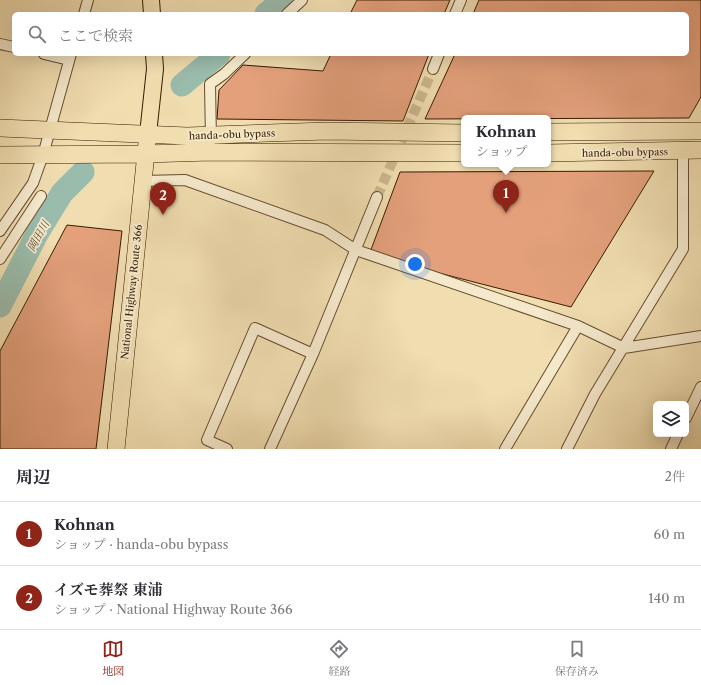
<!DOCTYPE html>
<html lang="ja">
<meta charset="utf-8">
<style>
:root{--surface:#fff;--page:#f2f2f3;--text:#2b2b33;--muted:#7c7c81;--line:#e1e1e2;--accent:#8f2418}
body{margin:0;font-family:"Libre Caslon Text","Noto Serif JP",serif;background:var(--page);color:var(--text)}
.controls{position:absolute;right:12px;bottom:12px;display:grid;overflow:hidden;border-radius:6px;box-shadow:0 4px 16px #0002}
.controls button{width:36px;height:36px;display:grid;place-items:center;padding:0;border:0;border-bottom:1px solid var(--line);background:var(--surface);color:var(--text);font:20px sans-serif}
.you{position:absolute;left:415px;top:264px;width:14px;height:14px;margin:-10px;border:3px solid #fff;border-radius:50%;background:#1a73e8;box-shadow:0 0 0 6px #1a73e833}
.badge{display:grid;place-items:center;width:26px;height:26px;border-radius:50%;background:var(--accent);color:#fff;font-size:13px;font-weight:700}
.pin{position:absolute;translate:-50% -33px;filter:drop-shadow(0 1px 2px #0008)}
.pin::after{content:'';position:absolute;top:21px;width:14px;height:12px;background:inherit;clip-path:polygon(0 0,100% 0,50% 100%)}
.popup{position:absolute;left:461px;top:115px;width:90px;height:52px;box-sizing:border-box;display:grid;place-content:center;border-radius:6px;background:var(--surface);filter:drop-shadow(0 1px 3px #0005);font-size:13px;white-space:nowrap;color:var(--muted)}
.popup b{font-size:15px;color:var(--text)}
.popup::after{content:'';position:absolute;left:50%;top:100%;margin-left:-8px;border:8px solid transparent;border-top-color:var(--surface)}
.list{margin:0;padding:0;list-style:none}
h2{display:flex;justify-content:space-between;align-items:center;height:52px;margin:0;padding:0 16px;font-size:17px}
h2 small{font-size:13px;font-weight:400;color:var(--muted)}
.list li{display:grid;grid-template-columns:26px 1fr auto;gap:12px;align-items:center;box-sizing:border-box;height:64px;padding:0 16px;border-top:1px solid var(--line)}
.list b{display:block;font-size:15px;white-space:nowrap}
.list p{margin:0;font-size:13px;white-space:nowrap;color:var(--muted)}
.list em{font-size:13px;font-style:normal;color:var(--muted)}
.icon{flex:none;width:22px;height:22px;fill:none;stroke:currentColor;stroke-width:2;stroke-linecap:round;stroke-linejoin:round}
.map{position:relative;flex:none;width:701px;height:449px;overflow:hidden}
.search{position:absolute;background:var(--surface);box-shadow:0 4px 16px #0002;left:12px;right:12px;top:12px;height:44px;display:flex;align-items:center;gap:10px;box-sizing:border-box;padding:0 14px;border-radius:6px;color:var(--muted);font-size:15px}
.sheet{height:180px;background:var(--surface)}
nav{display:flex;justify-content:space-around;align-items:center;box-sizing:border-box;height:56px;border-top:1px solid var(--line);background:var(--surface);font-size:11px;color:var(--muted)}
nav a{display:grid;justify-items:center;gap:2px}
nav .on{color:var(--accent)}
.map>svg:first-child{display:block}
</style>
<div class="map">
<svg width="701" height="449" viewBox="0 0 701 449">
<rect width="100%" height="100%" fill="#f0ddb0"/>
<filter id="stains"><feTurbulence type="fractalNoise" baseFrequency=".005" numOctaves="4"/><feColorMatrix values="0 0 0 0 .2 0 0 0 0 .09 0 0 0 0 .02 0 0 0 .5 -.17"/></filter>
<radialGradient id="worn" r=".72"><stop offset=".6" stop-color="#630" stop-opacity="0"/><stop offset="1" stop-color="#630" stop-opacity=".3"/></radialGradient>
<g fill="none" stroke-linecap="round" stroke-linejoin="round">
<!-- river -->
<path stroke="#9abcac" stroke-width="23" d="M266 14 283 0
M182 85 219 54
M0 306 37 234 62 193 83 172"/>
</g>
<!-- building -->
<path fill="#e3a07b" stroke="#391c02" d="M357 0H450L444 14H350Z
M479 0H701V97L689 118 425 119 455 54H687V14H473Z
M331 54H429L403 121 217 119 219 90 243 65 323 71Z
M654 171 571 307 369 255 400 172Z
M67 225 122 231 96 449H0V351Z"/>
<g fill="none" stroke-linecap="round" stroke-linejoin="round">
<!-- minor-tunnel -->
<path stroke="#cbb68d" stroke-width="10" stroke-dasharray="10 5" stroke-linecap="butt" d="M377 197 433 69"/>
<defs>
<path id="minor" d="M84 14 88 0
M287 14 302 0
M455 14 461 0
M0 44 14 47
M44 54 69 60
M433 69 439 54
M211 140 210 84 224 74 245 54
M143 181 185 180 325 230 356 250 578 326 624 348 701 336
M0 231 33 183 43 155 71 54
M0 259 41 196
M686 418 701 387
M227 449 207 440 255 328 313 354
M270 449 313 354 377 197
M505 449 578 326
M567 449 595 394 683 249V151
M671 449 678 434"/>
<path id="primary" d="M151 0 152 14
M148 134 155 69 154 54"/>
<path id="trunk" d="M0 128 187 136 326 131 464 133
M548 132 701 131
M548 153 701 150
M0 155 145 154 211 152 464 153
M116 449 147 143"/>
</defs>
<!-- minor casing -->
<use href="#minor" stroke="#674c2e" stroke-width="12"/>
<!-- primary casing -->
<use href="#primary" stroke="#391c02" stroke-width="18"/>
<!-- trunk casing -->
<use href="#trunk" stroke="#391c02" stroke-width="18"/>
<!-- minor -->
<use href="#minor" stroke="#f5e9cc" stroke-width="10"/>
<!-- primary -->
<use href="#primary" stroke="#f0ddb0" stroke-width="16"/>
<!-- trunk -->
<use href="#trunk" stroke="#f0ddb0" stroke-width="17"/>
</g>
<g text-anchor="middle" stroke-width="3.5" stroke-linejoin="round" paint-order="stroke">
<!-- street labels -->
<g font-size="10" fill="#391c02" stroke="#f5e9cc">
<text transform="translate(232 134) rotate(-2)" y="4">handa-obu bypass</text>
<text transform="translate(625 152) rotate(-1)" y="4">handa-obu bypass</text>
<text transform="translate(131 292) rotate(-84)" y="4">National Highway Route 366</text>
</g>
<!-- water labels -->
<g font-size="11" font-style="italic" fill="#564c35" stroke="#f5e9cc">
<text transform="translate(38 236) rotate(-61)" y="4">岡田川</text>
</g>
</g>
<rect width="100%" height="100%" filter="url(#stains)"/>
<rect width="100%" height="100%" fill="url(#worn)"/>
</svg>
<div class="controls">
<button><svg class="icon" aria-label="layers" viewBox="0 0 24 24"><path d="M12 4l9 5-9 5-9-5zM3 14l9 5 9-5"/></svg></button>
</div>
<div class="you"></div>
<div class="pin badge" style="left:506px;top:213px">1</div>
<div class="popup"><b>Kohnan</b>ショップ</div>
<div class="pin badge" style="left:163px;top:215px">2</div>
<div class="search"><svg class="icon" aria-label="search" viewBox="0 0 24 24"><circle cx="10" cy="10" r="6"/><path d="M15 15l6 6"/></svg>ここで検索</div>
</div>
<section class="sheet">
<h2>周辺<small>2件</small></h2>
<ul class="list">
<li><span class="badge">1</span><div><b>Kohnan</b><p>ショップ · handa-obu bypass</p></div><em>60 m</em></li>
<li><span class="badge">2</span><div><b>イズモ葬祭 東浦</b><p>ショップ · National Highway Route 366</p></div><em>140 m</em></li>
</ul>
</section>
<nav>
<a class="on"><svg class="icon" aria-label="map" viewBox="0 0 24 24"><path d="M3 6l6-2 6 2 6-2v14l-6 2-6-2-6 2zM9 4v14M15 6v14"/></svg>地図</a>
<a><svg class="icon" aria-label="directions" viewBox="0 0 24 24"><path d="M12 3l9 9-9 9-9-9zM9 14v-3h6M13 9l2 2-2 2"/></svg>経路</a>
<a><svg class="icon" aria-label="saved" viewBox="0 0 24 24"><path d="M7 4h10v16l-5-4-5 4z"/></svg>保存済み</a>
</nav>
